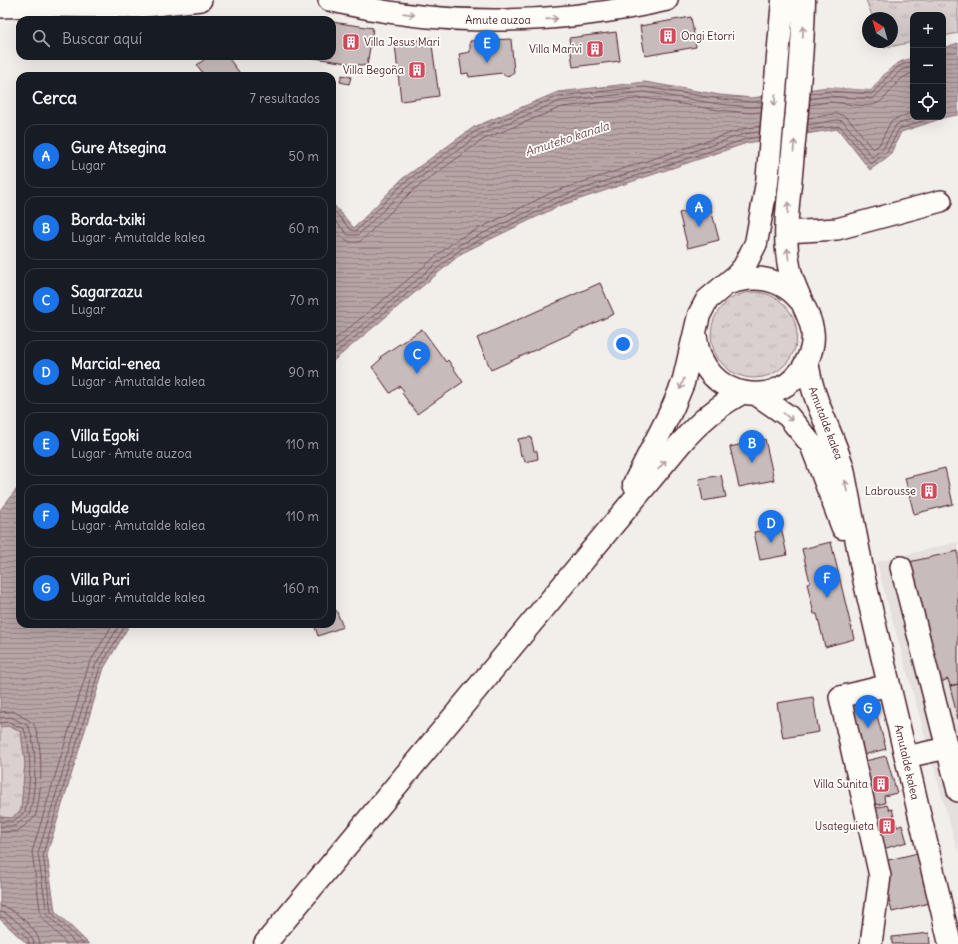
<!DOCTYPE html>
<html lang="es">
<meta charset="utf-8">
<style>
:root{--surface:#171b24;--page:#20242c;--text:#f1f3f6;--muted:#9ea1a6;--line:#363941;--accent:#1a73e8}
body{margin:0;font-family:Delius,sans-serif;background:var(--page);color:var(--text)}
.controls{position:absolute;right:12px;top:12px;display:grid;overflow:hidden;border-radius:8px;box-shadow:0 4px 16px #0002}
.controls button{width:36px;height:36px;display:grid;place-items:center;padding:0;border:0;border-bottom:1px solid var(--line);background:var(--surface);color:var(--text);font:20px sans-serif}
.compass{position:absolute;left:862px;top:12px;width:36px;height:36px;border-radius:50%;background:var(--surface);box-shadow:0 4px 16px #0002;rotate:323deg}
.you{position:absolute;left:623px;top:344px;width:14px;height:14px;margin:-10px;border:3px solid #fff;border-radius:50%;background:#1a73e8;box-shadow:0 0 0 6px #1a73e833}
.badge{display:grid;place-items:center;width:26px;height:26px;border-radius:50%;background:var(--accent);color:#fff;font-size:13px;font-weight:700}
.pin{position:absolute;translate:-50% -33px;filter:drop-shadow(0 1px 2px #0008)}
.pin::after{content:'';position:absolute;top:21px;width:14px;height:12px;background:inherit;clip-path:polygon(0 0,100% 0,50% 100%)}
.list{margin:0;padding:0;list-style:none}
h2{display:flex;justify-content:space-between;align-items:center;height:52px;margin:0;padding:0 16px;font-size:17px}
h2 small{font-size:13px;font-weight:400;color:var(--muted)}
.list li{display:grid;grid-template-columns:26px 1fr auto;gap:12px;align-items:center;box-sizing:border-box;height:64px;margin:0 8px 8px;padding:0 8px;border:1px solid var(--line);border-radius:12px}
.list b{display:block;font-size:15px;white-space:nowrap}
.list p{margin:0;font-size:13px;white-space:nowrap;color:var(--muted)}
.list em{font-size:13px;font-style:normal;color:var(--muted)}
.icon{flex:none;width:22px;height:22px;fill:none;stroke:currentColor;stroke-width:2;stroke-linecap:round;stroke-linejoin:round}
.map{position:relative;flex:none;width:958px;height:944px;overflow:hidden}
.search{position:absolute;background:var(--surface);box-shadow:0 4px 16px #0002;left:16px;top:16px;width:320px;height:44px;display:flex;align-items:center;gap:10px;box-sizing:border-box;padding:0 14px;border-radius:12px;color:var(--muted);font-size:15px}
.panel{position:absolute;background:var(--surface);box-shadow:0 4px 16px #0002;left:16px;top:72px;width:320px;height:556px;border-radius:12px}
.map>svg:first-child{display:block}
</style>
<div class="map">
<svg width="958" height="944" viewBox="0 0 958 944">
<defs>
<pattern id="grass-tufts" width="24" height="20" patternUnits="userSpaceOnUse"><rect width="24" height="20" fill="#d9d0cf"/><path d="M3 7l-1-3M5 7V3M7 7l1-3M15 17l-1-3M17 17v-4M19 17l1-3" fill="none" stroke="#bcb2b2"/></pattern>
<pattern id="water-rules" width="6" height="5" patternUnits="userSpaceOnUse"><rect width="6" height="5" fill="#b7a5a6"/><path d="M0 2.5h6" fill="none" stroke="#978687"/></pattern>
</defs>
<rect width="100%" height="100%" fill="#f2efeb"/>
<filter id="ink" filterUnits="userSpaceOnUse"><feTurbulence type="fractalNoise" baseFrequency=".025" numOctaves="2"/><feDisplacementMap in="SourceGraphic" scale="8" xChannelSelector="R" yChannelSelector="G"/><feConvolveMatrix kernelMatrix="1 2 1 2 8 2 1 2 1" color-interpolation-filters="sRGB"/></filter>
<g filter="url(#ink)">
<!-- built -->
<path fill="#e5dfdd" d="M958 542V853L876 562Z"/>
<!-- grass -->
<path fill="url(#grass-tufts)" stroke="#92787d" d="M866 0H958V33L943 36V15H913V42L884 48 882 42H892V18H873Z
M711 335a43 43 0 1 1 86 0a43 43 0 1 1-86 0Z
M8 726 21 732 25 763 21 810 12 818 0 817V727Z"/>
<!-- water -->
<path fill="url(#water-rules)" stroke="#8b6f75" d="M958 43V115L946 117 901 132 890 155 870 170 838 129 747 143 559 206 462 253 332 362V203L354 228 402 179 474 127 558 92 645 82 720 95 752 98 828 87 871 90C885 72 891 64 913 57V117H943V48Z
M20 485V624H130L104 668 47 854 55 911 89 944H27L0 919V817L12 818 21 810 25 763 21 732 8 726 0 727V510Z"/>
<!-- pier -->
<path fill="#f2efeb" d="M913 55V57L897 62 884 74 871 90 828 87V85L870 88 882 73 896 60Z"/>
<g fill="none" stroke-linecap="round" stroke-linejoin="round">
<!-- shore -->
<path stroke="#76555c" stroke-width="1" d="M811 94 828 91 872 94 887 77 899 66 913 61
M810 99 828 96 873 99 901 70 913 67
M810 105C816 104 822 103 828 102 841 102 867 109 878 103 892 95 893 79 913 73
M808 118C840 114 841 107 861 134 865 139 868 145 873 149L879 145 891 121 913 112
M808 125 837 120 843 121 872 157 883 149 896 125 917 117
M807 130 840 126 871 164 887 152 899 129 933 117
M332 209 351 230 356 231 405 182 476 131 559 96 644 87 720 99 752 102 762 101
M332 217 348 235H358L408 186 479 135 560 101 644 92 719 104 751 107 762 106
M332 226C340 235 347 246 361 241L412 191 482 140 562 107 644 98 718 110 751 113 761 112
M332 342 456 240 553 192 743 129 760 126
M332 350 459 245 556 198 744 134 759 132
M332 356 461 249 558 202 746 139 759 137
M0 712 13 711 33 723C44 741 42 798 35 817L18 831 0 832
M0 718 11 717 28 726C38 745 36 795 29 815L15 826H0
M0 723 9 722 24 729C33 753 30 788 25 812L13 821H0
M0 906C12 906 40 931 40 944
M0 912C9 912 34 935 34 944
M0 917 4 918 28 939 29 944
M67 944 41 916 32 852 89 664 113 624
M76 944 47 914 38 853 95 666 120 624
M83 944 51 912 43 854 100 667 126 624"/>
</g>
<!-- building -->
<path fill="#c8bbbb" stroke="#4a1f2b" d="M691 17 696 47 645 56 640 26Z
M332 22 373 28 367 66 301 56H332Z
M616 32 620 61 573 67 569 38Z
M431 38 439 96 401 101 395 44Z
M511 39 514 72 510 75 505 76 502 73 469 77 468 73 462 74 459 54 470 52V41Z
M209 56H227L242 76H205L197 65Z
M342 75 351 77 349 84 340 82Z
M710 205 719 240 688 248 679 213Z
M600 283 614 314 491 370 477 338Z
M422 329 446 362 448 360 463 382 417 414 402 393 404 391 400 386 390 393 372 367 381 359 380 357Z
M531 437 534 451H537L538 459 525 462 523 455 521 456 518 439Z
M765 439 774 480 739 487 730 447Z
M945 468 953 504 914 514 905 478Z
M721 475 726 497 703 501 699 479Z
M781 527 787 555 760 560 754 532Z
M831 542 854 639 825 647 817 614H814L807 583 810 582 802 549Z
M958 551V684L950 686 948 679 939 683 909 562Z
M336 610 343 627 318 636 314 624H332V611Z
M958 684V719L950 686Z
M813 697 819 732 783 738 777 703Z
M866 699 875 708 886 749 863 755 850 703Z
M886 756 897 793 884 796 885 803 872 806 861 762Z
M887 805 889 810 892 809 897 827 902 825 907 842 883 849 872 809Z
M918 853 930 903 892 912 880 862Z
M929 933 930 944H892V937Z"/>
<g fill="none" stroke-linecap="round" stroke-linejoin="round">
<defs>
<path id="minor" d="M329 0C442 28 553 26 667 0
M0 7 33 6 137 7 201 0
M787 232 837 229 941 201
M901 567 947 748
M906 757 947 748 958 791
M871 944 880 876 840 697 889 685"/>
<path id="major" d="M729 283C756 274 781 278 800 300
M696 338C702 400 781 414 807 361 822 330 805 313 795 286 790 275 788 263 787 251 784 222 790 192 792 163 797 109 803 55 804 0
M807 360C812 402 832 430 843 469L864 579 950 944
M756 394 788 416 811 444 843 528
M634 484 673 407 683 383 699 315 707 300 737 275 744 267 756 243 767 183 783 0
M265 944 680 444C699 422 717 406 742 393"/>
</defs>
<!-- minor casing -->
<use href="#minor" stroke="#4a1f2b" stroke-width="24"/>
<!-- major casing -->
<use href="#major" stroke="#4a1f2b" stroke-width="25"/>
<!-- minor -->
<use href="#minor" stroke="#fdfcf7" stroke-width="21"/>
<!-- major -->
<use href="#major" stroke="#fdfcf7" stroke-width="22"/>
</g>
<!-- one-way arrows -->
<defs><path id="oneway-shaft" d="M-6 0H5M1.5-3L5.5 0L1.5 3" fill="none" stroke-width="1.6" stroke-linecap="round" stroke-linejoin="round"/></defs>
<g stroke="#ac999b">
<use href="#oneway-shaft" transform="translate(409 14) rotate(8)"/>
<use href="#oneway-shaft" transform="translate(552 19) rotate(-4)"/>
<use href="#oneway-shaft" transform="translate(803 32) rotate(-88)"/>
<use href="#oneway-shaft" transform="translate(775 100) rotate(95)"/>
<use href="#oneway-shaft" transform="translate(794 146) rotate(-85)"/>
<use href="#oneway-shaft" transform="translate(788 208) rotate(-86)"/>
<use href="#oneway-shaft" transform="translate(788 254) rotate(-97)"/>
<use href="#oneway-shaft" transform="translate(682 384) rotate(110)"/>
<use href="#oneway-shaft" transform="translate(788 417) rotate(42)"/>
<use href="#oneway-shaft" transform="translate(662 465) rotate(-50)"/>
<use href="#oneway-shaft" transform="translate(846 486) rotate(-100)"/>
</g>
</g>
<!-- icons -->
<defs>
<symbol id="building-square" viewBox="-11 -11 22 22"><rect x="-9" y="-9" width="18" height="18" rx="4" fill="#d1495b" stroke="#fdfcf7"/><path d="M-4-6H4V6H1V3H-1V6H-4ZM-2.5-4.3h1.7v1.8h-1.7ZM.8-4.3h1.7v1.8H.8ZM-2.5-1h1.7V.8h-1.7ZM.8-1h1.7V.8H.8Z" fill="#fff"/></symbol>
</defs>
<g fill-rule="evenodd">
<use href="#building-square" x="658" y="26" width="20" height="20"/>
<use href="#building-square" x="341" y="32" width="20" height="20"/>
<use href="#building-square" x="585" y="39" width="20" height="20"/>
<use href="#building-square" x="407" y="60" width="20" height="20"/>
<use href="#building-square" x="919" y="481" width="20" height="20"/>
<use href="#building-square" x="871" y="774" width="20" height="20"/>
<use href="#building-square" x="877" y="816" width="20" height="20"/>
</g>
<g text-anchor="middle" stroke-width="3.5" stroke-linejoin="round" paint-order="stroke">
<!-- street labels -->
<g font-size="11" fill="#4a1f2b" stroke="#fdfcf7">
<text x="498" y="24">Amute auzoa</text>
<text transform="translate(826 423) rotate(69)" y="4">Amutalde kalea</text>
<text transform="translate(907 762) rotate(77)" y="4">Amutalde kalea</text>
</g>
<!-- poi labels -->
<g font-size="11" fill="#4a1f2b" stroke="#fdfcf7" text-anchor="end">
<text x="681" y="40" text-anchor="start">Ongi Etorri</text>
<text x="364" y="46" text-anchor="start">Villa Jesus Mari</text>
<text x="582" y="53">Villa Marivi</text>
<text x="404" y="74">Villa Begoña</text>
<text x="916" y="495">Labrousse</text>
<text x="868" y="788">Villa Sunita</text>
<text x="874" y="830">Usateguieta</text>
</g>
<!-- water labels -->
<g font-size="12" font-style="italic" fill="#704e56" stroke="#fdfcf7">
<text transform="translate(567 139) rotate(-18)" y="4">Amuteko kanala</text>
</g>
</g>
</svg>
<div class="controls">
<button>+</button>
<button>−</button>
<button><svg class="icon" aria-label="locate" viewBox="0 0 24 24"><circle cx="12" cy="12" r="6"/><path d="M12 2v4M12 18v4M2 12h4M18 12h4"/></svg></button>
</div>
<svg class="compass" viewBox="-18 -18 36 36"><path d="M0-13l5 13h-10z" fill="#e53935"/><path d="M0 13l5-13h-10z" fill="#9ea1a6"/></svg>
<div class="you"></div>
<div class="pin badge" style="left:699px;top:227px">A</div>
<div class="pin badge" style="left:752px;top:463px">B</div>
<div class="pin badge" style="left:417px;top:374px">C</div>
<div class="pin badge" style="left:771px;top:543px">D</div>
<div class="pin badge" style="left:487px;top:63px">E</div>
<div class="pin badge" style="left:827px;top:598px">F</div>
<div class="pin badge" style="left:868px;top:728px">G</div>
<div class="search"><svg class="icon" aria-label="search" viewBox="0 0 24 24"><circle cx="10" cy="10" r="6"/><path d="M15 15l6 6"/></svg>Buscar aquí</div>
<section class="panel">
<h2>Cerca<small>7 resultados</small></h2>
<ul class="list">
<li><span class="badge">A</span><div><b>Gure Atsegina</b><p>Lugar</p></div><em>50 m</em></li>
<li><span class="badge">B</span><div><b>Borda-txiki</b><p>Lugar · Amutalde kalea</p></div><em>60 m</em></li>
<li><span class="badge">C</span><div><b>Sagarzazu</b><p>Lugar</p></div><em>70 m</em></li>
<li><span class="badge">D</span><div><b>Marcial-enea</b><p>Lugar · Amutalde kalea</p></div><em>90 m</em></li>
<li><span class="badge">E</span><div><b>Villa Egoki</b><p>Lugar · Amute auzoa</p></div><em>110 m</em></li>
<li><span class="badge">F</span><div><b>Mugalde</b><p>Lugar · Amutalde kalea</p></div><em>110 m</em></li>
<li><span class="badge">G</span><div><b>Villa Puri</b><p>Lugar · Amutalde kalea</p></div><em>160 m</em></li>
</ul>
</section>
</div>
